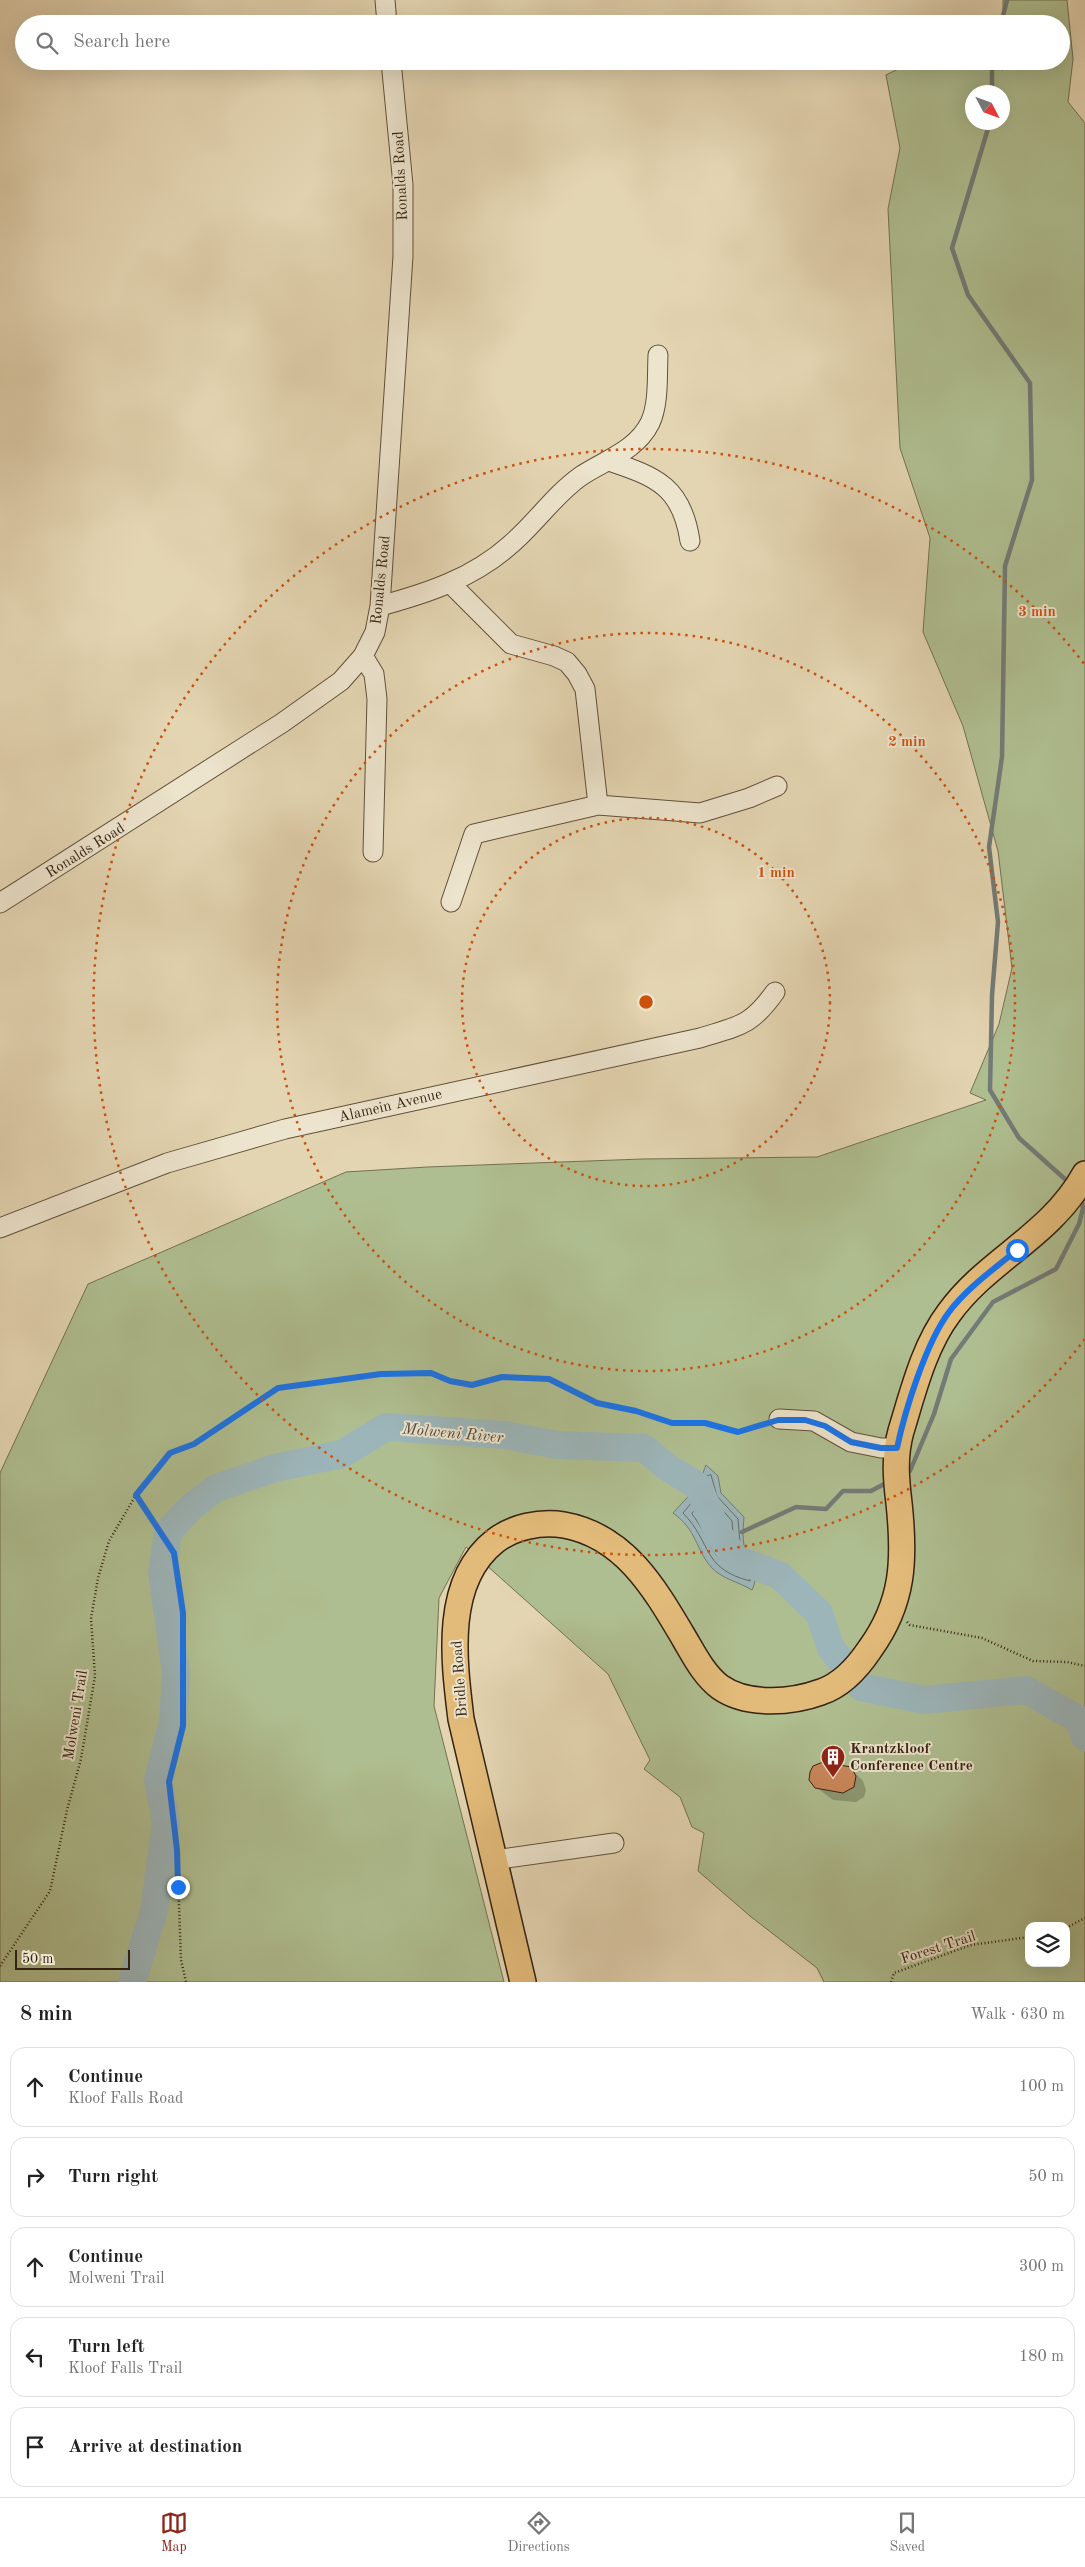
<!DOCTYPE html>
<meta charset="utf-8">
<style>
:root{--surface:#fff;--page:#f6f6f6;--text:#222;--muted:#767676;--line:#e0e0e0;--accent:#8f2418}
body{margin:0;font-family:"Old Standard TT",serif;background:var(--page);color:var(--text)}
.controls{position:absolute;right:15px;bottom:15px;display:grid;overflow:hidden;border-radius:10px;box-shadow:0 5px 20px #0002}
.controls button{width:45px;height:45px;display:grid;place-items:center;padding:0;border:0;border-bottom:1px solid var(--line);background:var(--surface);color:var(--text);font:25px sans-serif}
.compass{position:absolute;left:965px;top:85px;width:45px;height:45px;border-radius:50%;background:var(--surface);box-shadow:0 5px 20px #0002;rotate:131deg}
.scale{position:absolute;left:15px;bottom:12px;width:115px;box-sizing:border-box;padding-left:5px;border:2px solid #352412;border-top:0;font-size:14px;line-height:18px;white-space:nowrap;color:#352412;-webkit-text-stroke:4px #ede4cd;paint-order:stroke}
.stop{position:absolute;width:15px;height:15px;margin:-11px;border:4px solid #1a73e8;border-radius:50%;background:#fff}
.stop.end{background:#1a73e8;border-color:#fff;box-shadow:0 1px 5px #0008}
.list{margin:0;padding:0;list-style:none}
h2{display:flex;justify-content:space-between;align-items:center;height:65px;margin:0;padding:0 20px;font-size:21px}
h2 small{font-size:16px;font-weight:400;color:var(--muted)}
.list li{display:grid;grid-template-columns:32px 1fr auto;gap:15px;align-items:center;box-sizing:border-box;height:80px;margin:0 10px 10px;padding:0 10px;border:1px solid var(--line);border-radius:15px}
.list b{display:block;font-size:19px;white-space:nowrap}
.list p{margin:0;font-size:16px;white-space:nowrap;color:var(--muted)}
.list em{font-size:16px;font-style:normal;color:var(--muted)}
.icon{flex:none;width:28px;height:28px;fill:none;stroke:currentColor;stroke-width:2;stroke-linecap:round;stroke-linejoin:round}
.map{position:relative;flex:none;width:1085px;height:1982px;overflow:hidden}
.search{position:absolute;background:var(--surface);box-shadow:0 5px 20px #0002;left:15px;right:15px;top:15px;height:55px;display:flex;align-items:center;gap:12px;box-sizing:border-box;padding:0 18px;border-radius:28px;color:var(--muted);font-size:19px}
.sheet{height:515px;background:var(--surface)}
nav{display:flex;justify-content:space-around;align-items:center;box-sizing:border-box;height:70px;border-top:1px solid var(--line);background:var(--surface);font-size:14px;color:var(--muted)}
nav a{display:grid;justify-items:center;gap:2px}
nav .on{color:var(--accent)}
.map>svg:first-child{display:block}
</style>
<div class="map">
<svg width="1085" height="1982" viewBox="0 0 1085 1982">
<rect width="100%" height="100%" fill="#e4d5b2"/>
<filter id="stains"><feTurbulence type="fractalNoise" baseFrequency=".004" numOctaves="4"/><feColorMatrix values="0 0 0 0 .2 0 0 0 0 .09 0 0 0 0 .02 0 0 0 .5 -.17"/></filter>
<radialGradient id="worn" r=".72"><stop offset=".6" stop-color="#630" stop-opacity="0"/><stop offset="1" stop-color="#630" stop-opacity=".3"/></radialGradient>
<!-- green -->
<path fill="#afbe90" stroke="#727151" fill-rule="evenodd" d="M1003 0H1067L1073 59 1068 102 1085 123V1982H824L817 1968 750 1916 698 1871 704 1833 692 1827 680 1797 644 1769 650 1760 608 1674 466 1547 439 1598 434 1706 504 1982H0V1473L88 1284 346 1172 427 1167 642 1159 817 1157 986 1100 970 1093 999 1024 1012 968 998 851 963 726 923 632 930 538 900 448 888 209 900 148 886 75 914 61H957L1003 70V61H1061V24H1003ZM972 92H1002V122H972ZM1029 1926H1066V1963H1029Z"/>
<!-- water -->
<path fill="#9cb5b9" stroke="#737b76" d="M706 1465 718 1476 721 1493 744 1517C743 1529 742 1542 746 1553 751 1568 760 1573 752 1590 739 1582 722 1579 711 1567 695 1548 697 1530 673 1513L698 1486Z"/>
<!-- shadow -->
<path fill="#0003" d="M852 1770 863 1781 866 1790 864 1797 856 1802 833 1800 812 1784Z"/>
<g fill="none" stroke-linecap="round" stroke-linejoin="round">
<!-- shore -->
<path stroke="#686c66" stroke-width="1" d="M711 1475 717 1496 738 1519 741 1554 750 1569V1581C701 1568 713 1544 683 1513L702 1490 707 1476Z
M708 1493 732 1521 735 1556 741 1567 739 1570C713 1566 707 1532 692 1514Z
M706 1507 724 1524V1549L721 1548 702 1514Z"/>
<!-- stream -->
<path stroke="#737b76" stroke-width="4.5" d="M1001 24 1007 0
M992 61V92
M990 122 952 248 968 295 1030 383 1032 480 1005 566 1002 757 989 847 998 922 992 995 990 1090 1019 1138 1066 1180
M904 1474 910 1471 934 1414 951 1359 993 1302 1056 1269 1079 1224 1083 1208 1080 1196
M742 1532 796 1507 826 1509 843 1491H871L888 1482"/>
<!-- river -->
<path stroke="#9cb5b9" stroke-width="28" d="M132 1982 154 1911 166 1823 158 1780 173 1721 176 1674 162 1572 168 1532 190 1508 216 1488 275 1468 342 1454 386 1427 504 1435 558 1445 644 1448 667 1467 698 1486 719 1535 736 1559 779 1575 819 1613 831 1648 861 1687 924 1700 1026 1690 1078 1719 1085 1737"/>
</g>
<!-- building -->
<path fill="#ca875b" stroke="#352412" d="M823 1762 851 1767 856 1776 854 1787 843 1793 815 1788 809 1780 810 1772 813 1766Z"/>
<g fill="none" stroke-linecap="round" stroke-linejoin="round">
<defs>
<path id="minor" d="M385 0 387 24
M609 461C657 477 682 487 690 541
M450 583 511 644 554 656 567 662 577 674 585 689 598 805
M380 606C428 593 473 578 510 545 535 524 554 495 581 476 605 460 636 451 650 423 659 404 657 376 658 355
M363 656 374 674 377 699 373 852
M451 902 474 834 598 805 700 813 749 798 777 786
M0 903 282 723 341 681 363 656 375 632 380 606 403 256V185L391 61
M0 1228 167 1163 285 1129 700 1038C739 1026 751 1026 775 992
M779 1419 814 1421 851 1442 881 1448H897
M494 1860 614 1843"/>
<path id="major" d="M523 1982 461 1719C454 1662 443 1582 495 1541 513 1527 540 1521 564 1525 625 1536 655 1589 684 1638 694 1655 704 1675 720 1687 747 1706 791 1703 821 1692 842 1685 858 1667 870 1649 904 1602 905 1559 899 1503 896 1479 894 1456 901 1431 913 1392 924 1346 949 1313 988 1259 1050 1237 1085 1174"/>
</defs>
<!-- minor casing -->
<use href="#minor" stroke="#61503a" stroke-width="21"/>
<!-- major casing -->
<use href="#major" stroke="#352412" stroke-width="28"/>
<!-- path -->
<path stroke="#352412" stroke-width="2.5" stroke-dasharray="1 2.5" stroke-linecap="butt" d="M136 1495 174 1553 183 1613V1726L169 1782 177 1850 181 1960 186 1982
M907 1622 910 1625 982 1638 1033 1661 1067 1662 1085 1666
M1066 1928 1085 1918
M0 1966 50 1891 67 1810 81 1759 95 1676 91 1619 98 1578 109 1541 140 1488 170 1453 194 1444 278 1388 381 1374 431 1373 450 1381 472 1385 502 1377 549 1379 597 1403 636 1411 672 1423H705L738 1432 765 1424
M891 1982 894 1973 971 1945 1029 1937"/>
<!-- minor -->
<use href="#minor" stroke="#ede4cd" stroke-width="19"/>
<!-- major -->
<use href="#major" stroke="#e2ba79" stroke-width="25"/>
</g>
<g fill="none" stroke-linecap="round" stroke-linejoin="round">
<!-- route -->
<path stroke="#1a73e8" stroke-width="6" d="M178 1887 177 1850 169 1782 183 1726V1613L174 1553 136 1495 170 1453 194 1444 278 1388 381 1374 431 1373 450 1381 472 1385 502 1377 549 1379 597 1403 636 1411 672 1423H705L738 1432 778 1420H805L825 1426 851 1442 881 1448H897C905 1410 926 1343 949 1312 967 1288 994 1269 1017 1250"/>
</g>
<!-- distance rings -->
<g fill="none" stroke="#cd510d" stroke-width="2.5" stroke-dasharray="2.5 5">
<circle cx="646" cy="1002" r="184"/>
<circle cx="646" cy="1002" r="369"/>
<path d="M1085 1339A553 553 0 1 1 1085 665"/>
</g>
<!-- icons -->
<defs>
<symbol id="building-pin" viewBox="-11 -11 22 30"><path d="M0 17L-7.5 6A9.5 9.5 0 1 1 7.5 6Z" fill="#8f2418" stroke="#ede4cd"/><path d="M-4-6H4V6H1V3H-1V6H-4ZM-2.5-4.3h1.7v1.8h-1.7ZM.8-4.3h1.7v1.8H.8ZM-2.5-1h1.7V.8h-1.7ZM.8-1h1.7V.8H.8Z" fill="#fff"/></symbol>
</defs>
<g fill-rule="evenodd">
<use href="#building-pin" x="819" y="1743" width="28" height="38"/>
</g>
<g text-anchor="middle" stroke-width="4" stroke-linejoin="round" paint-order="stroke">
<!-- street labels -->
<g font-size="15" fill="#352412" stroke="#ede4cd">
<text transform="translate(400 176) rotate(-93)" y="5">Ronalds Road</text>
<text transform="translate(380 580) rotate(-84)" y="5">Ronalds Road</text>
<text transform="translate(85 850) rotate(-32)" y="5">Ronalds Road</text>
<text transform="translate(390 1105) rotate(-13)" y="5">Alamein Avenue</text>
<text transform="translate(459 1679) rotate(-94)" y="5">Bridle Road</text>
<text transform="translate(75 1715) rotate(-81)" y="5">Molweni Trail</text>
<text transform="translate(938 1947) rotate(-18)" y="5">Forest Trail</text>
</g>
<!-- poi labels -->
<g font-size="15" font-weight="bold" fill="#352412" stroke="#ede4cd" text-anchor="start">
<text x="850" y="1753">Krantzkloof<tspan x="850" dy="17">Conference Centre</tspan></text>
</g>
<!-- water labels -->
<g font-size="16" font-style="italic" fill="#4f483c" stroke="#ede4cd">
<text transform="translate(453 1432) rotate(5)" y="6">Molweni River</text>
</g>
</g>
<circle cx="646" cy="1002" r="8" fill="#cd510d" stroke="#ede4cd" stroke-width="2.5"/>
<g font-size="15" text-anchor="middle" font-weight="bold" fill="#cd510d" stroke="#ede4cd" stroke-width="4" stroke-linejoin="round" paint-order="stroke">
<text x="1037" y="616">3 min</text>
<text x="907" y="746">2 min</text>
<text x="776" y="877">1 min</text>
</g>
<rect width="100%" height="100%" filter="url(#stains)"/>
<rect width="100%" height="100%" fill="url(#worn)"/>
</svg>
<div class="controls">
<button><svg class="icon" aria-label="layers" viewBox="0 0 24 24"><path d="M12 4l9 5-9 5-9-5zM3 14l9 5 9-5"/></svg></button>
</div>
<svg class="compass" viewBox="-18 -18 36 36"><path d="M0-13l5 13h-10z" fill="#e53935"/><path d="M0 13l5-13h-10z" fill="#767676"/></svg>
<div class="scale">50 m</div>
<div class="stop" style="left:1017px;top:1250px"></div>
<div class="stop end" style="left:178px;top:1887px"></div>
<div class="search"><svg class="icon" aria-label="search" viewBox="0 0 24 24"><circle cx="10" cy="10" r="6"/><path d="M15 15l6 6"/></svg>Search here</div>
</div>
<section class="sheet">
<h2>8 min<small>Walk · 630 m</small></h2>
<ul class="list">
<li><svg class="icon" aria-label="ahead" viewBox="0 0 24 24"><path d="M12 20V5M6 11l6-6 6 6"/></svg><div><b>Continue</b><p>Kloof Falls Road</p></div><em>100 m</em></li>
<li><svg class="icon" aria-label="right" viewBox="0 0 24 24"><path d="M7 20v-9h11M14 6l5 5-5 5"/></svg><div><b>Turn right</b></div><em>50 m</em></li>
<li><svg class="icon" aria-label="ahead" viewBox="0 0 24 24"><path d="M12 20V5M6 11l6-6 6 6"/></svg><div><b>Continue</b><p>Molweni Trail</p></div><em>300 m</em></li>
<li><svg class="icon" aria-label="left" viewBox="0 0 24 24"><path d="M17 20v-9H6M10 6l-5 5 5 5"/></svg><div><b>Turn left</b><p>Kloof Falls Trail</p></div><em>180 m</em></li>
<li><svg class="icon" aria-label="arrive" viewBox="0 0 24 24"><path d="M6 21V4h12l-3 4 3 4H6"/></svg><div><b>Arrive at destination</b></div></li>
</ul>
</section>
<nav>
<a class="on"><svg class="icon" aria-label="map" viewBox="0 0 24 24"><path d="M3 6l6-2 6 2 6-2v14l-6 2-6-2-6 2zM9 4v14M15 6v14"/></svg>Map</a>
<a><svg class="icon" aria-label="directions" viewBox="0 0 24 24"><path d="M12 3l9 9-9 9-9-9zM9 14v-3h6M13 9l2 2-2 2"/></svg>Directions</a>
<a><svg class="icon" aria-label="saved" viewBox="0 0 24 24"><path d="M7 4h10v16l-5-4-5 4z"/></svg>Saved</a>
</nav>
